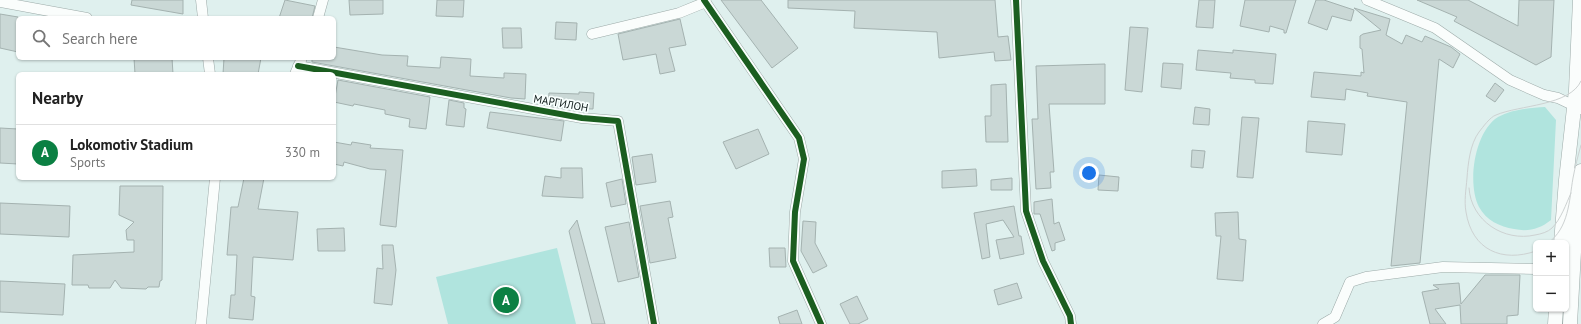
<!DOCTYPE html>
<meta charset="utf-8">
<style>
:root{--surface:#fff;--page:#f6f6f6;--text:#222;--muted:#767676;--line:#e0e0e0;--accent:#0b8043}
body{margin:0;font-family:"PT Sans",sans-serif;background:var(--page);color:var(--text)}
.controls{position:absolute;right:12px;bottom:12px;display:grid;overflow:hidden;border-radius:6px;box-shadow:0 1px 3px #0004}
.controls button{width:36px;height:36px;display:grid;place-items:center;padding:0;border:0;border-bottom:1px solid var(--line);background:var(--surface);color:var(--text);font:20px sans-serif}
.you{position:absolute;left:1089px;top:173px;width:14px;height:14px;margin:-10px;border:3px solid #fff;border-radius:50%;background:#1a73e8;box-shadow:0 0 0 6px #1a73e833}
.badge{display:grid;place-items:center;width:26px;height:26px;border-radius:50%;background:var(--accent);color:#fff;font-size:13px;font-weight:700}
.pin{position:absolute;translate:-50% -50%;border:2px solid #fff;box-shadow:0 1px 4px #0006}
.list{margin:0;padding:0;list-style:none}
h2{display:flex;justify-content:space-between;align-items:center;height:52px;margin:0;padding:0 16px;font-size:17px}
h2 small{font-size:13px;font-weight:400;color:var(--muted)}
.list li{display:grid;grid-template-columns:26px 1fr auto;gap:12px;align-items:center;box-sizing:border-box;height:56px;padding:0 16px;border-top:1px solid var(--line)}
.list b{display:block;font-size:15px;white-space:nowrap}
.list p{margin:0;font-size:13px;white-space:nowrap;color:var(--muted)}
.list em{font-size:13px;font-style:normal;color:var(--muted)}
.icon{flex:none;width:22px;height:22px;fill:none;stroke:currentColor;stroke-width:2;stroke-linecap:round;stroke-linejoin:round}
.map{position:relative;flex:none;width:1581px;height:324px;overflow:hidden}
.search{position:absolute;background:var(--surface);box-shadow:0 1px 3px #0004;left:16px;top:16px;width:320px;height:44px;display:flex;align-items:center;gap:10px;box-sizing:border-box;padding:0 14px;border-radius:6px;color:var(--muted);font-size:15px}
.panel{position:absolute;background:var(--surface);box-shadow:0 1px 3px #0004;left:16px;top:72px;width:320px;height:108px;border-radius:6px}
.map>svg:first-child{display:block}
</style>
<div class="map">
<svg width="1581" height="324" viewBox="0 0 1581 324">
<rect width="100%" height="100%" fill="#dff0ee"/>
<!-- green -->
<path fill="#b0e4de" d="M1545 107 1556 120 1551 220C1540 229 1528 232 1514 229 1500 227 1486 220 1479 207 1467 184 1474 132 1498 117 1512 109 1530 108 1545 107Z
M557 248 576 324H448L436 277Z"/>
<!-- building -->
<path fill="#cad8d6" stroke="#a4b2b0" d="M132 0H183V14L131 5Z
M285 0 315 6 312 18H279Z
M349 0H383V14L350 15Z
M437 0H464L463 17 436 16Z
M721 0H761L798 48 772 68Z
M788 0H995L998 37 1008 36 1011 60 995 61 994 52 939 58 937 32 854 28 855 11 788 8Z
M1199 0H1215L1213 28 1196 27Z
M1245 0H1296L1286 33H1284V30L1270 26 1269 32 1240 26Z
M1316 0H1324L1354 10 1351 21 1332 16 1327 30 1308 23Z
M1417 0H1468L1518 26 1519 0H1554L1551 57 1536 65 1454 21 1457 17Z
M1354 8 1390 19 1386 35 1402 44 1406 35 1422 42 1425 36 1451 47 1460 54 1453 68 1439 59 1420 263 1391 266 1407 102 1367 96 1368 93 1346 89 1345 100 1311 97 1314 72 1361 76V72L1364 73 1362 49 1360 48V36L1363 34 1381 30Z
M0 14 18 17V52L0 48Z
M680 19 686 45 669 48 675 71 660 74 656 54 623 60 618 34Z
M556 22 577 23 576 40 555 39Z
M1130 27 1148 28 1142 92 1125 90Z
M502 28H521L522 48H503Z
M334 47 382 55 408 56 407 66 440 68 441 57 471 59 470 76 504 78V73L526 74 525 99 511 98 312 62V58H334Z
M1198 50 1233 53V50L1276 54 1273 84 1255 83V80L1230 78 1231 73 1196 70Z
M134 58H172L173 74H135Z
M224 58H261L258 74H223Z
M1163 63 1183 64 1181 89 1161 87Z
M1105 64V104H1049L1054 172H1050L1051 188 1036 189 1032 119H1038L1036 66Z
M338 80 430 97 426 129 409 127 410 119 385 114V110L354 104 353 106 334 102Z
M1495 83 1504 90 1495 102 1486 96Z
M1006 84 1008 142H986L985 116H991V85Z
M579 92 594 93 593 109 565 108 548 105 549 93 579 94Z
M449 100 464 103V108L466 109 464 127 446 125Z
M1195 107 1210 109 1209 125 1193 124Z
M490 112 564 121 561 141 487 128Z
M1242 117 1259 118 1253 178 1237 177Z
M1308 121 1345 124 1342 155 1306 152Z
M0 128 18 129V164L0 163Z
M758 129 769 154 736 169 723 142Z
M334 142 351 145 352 142 371 145 370 148 403 150 396 227 380 225 386 170 370 169 344 162 343 166 334 164Z
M1192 150 1205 151 1203 168 1191 167Z
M652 154 656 182 636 185 632 157Z
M561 168H582L583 198 542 196 545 176 561 178Z
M976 169 977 186 942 188V171Z
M1099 175 1119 177 1118 191 1098 190Z
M244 178H264L258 209 298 212 293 260 253 257 251 296 255 297 253 320 229 318 231 295H235L237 255H227L231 207H238Z
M1012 178V190H991V180Z
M622 179 626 204 611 207 606 183Z
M120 186H163L162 280 160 281 159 287H148L146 289 121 288 115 280 110 288H89L88 285H72L73 255 134 252V240H127L126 230 134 222 119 215Z
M1052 199 1054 224 1059 222 1065 240 1055 243V250L1052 251 1040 214H1034V202Z
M670 201 673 217 668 218 676 258 650 263 640 206Z
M0 203 70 206 69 237 0 234Z
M1014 206 1019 236H1021L1024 254 1000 259 996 240 1014 237 1003 220 986 224 990 257 982 259 974 213Z
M1238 212 1239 239 1246 240 1243 281 1217 279 1221 236H1216L1215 213Z
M577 220 605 324H592L569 231Z
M803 221 816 222 815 243 827 266 813 273 801 251Z
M629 222 639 277 618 282 605 227Z
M344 228 345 251H318L317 229Z
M382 245H393L396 270 392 305 374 303 377 268 383 269Z
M769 248H785L786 267H770Z
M1485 275H1520L1518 315 1507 316V324H1461L1460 305 1435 309 1446 324H1430L1422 292 1439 289 1433 285 1459 283 1461 304Z
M0 281 65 284 63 315 0 312Z
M1017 283 1022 298 998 305 994 290Z
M857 296 868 319 858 324H850L840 304Z
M797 310 802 324H780L778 317Z"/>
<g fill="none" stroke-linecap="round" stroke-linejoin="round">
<defs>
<path id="street" d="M201 0 203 18
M704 0 799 138 804 159 795 212 793 261 821 324
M1016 0 1026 211 1043 261 1070 316 1071 324
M1367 0 1435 28 1510 80 1544 95 1558 98 1581 109
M0 2 87 18
M318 18 323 0
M592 34 679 13 706 2
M208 58 210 74
M298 66 582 118 618 121 654 324
M295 74 302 58
M201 324 215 178
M1323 324 1335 317 1350 282 1366 277 1443 267 1536 269"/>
<path id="secondary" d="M1561 243 1566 180 1576 90 1580 0
M1555 324 1556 309
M1570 324 1578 180 1581 171"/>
</defs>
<!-- street casing -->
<use href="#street" stroke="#9caaa8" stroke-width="11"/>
<!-- secondary casing -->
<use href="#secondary" stroke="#9caaa8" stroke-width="15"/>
<!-- street -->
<use href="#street" stroke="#fafdfc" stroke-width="10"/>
<!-- secondary -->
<use href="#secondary" stroke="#fafdfc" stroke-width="14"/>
<!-- tram -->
<path stroke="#cdd2d2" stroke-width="1" d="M1469 188C1471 221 1504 242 1535 235 1541 234 1548 232 1552 228 1561 219 1566 204 1571 193
M1548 243C1569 228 1569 201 1573 178 1575 167 1578 156 1581 145
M1536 251C1502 263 1472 250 1466 212 1464 201 1466 190 1467 178 1468 164 1470 144 1479 132 1483 127 1490 117 1496 115 1519 105 1570 106 1581 81"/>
<defs>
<path id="cycleway" d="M704 0 799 138 804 159 795 212 793 261 821 324
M1016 0 1026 211 1043 261 1070 316 1071 324
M298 66 582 118 618 121 654 324"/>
</defs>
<!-- cycleway casing -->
<use href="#cycleway" stroke="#f8fffe" stroke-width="8"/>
<!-- cycleway -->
<use href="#cycleway" stroke="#1b5e20" stroke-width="6"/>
</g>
<g text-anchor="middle" stroke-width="3.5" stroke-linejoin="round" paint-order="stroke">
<!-- street labels -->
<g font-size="11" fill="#0d1918" stroke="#f8fffe">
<text transform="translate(561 103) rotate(10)" y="4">МАРГИЛОН</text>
</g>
</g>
</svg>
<div class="controls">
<button>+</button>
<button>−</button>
</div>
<div class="you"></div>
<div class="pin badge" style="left:506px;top:300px">A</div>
<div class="search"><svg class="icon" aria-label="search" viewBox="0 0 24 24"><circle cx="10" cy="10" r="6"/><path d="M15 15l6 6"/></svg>Search here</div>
<section class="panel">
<h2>Nearby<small></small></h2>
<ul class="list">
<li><span class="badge">A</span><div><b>Lokomotiv Stadium</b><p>Sports</p></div><em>330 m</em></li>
</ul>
</section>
</div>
